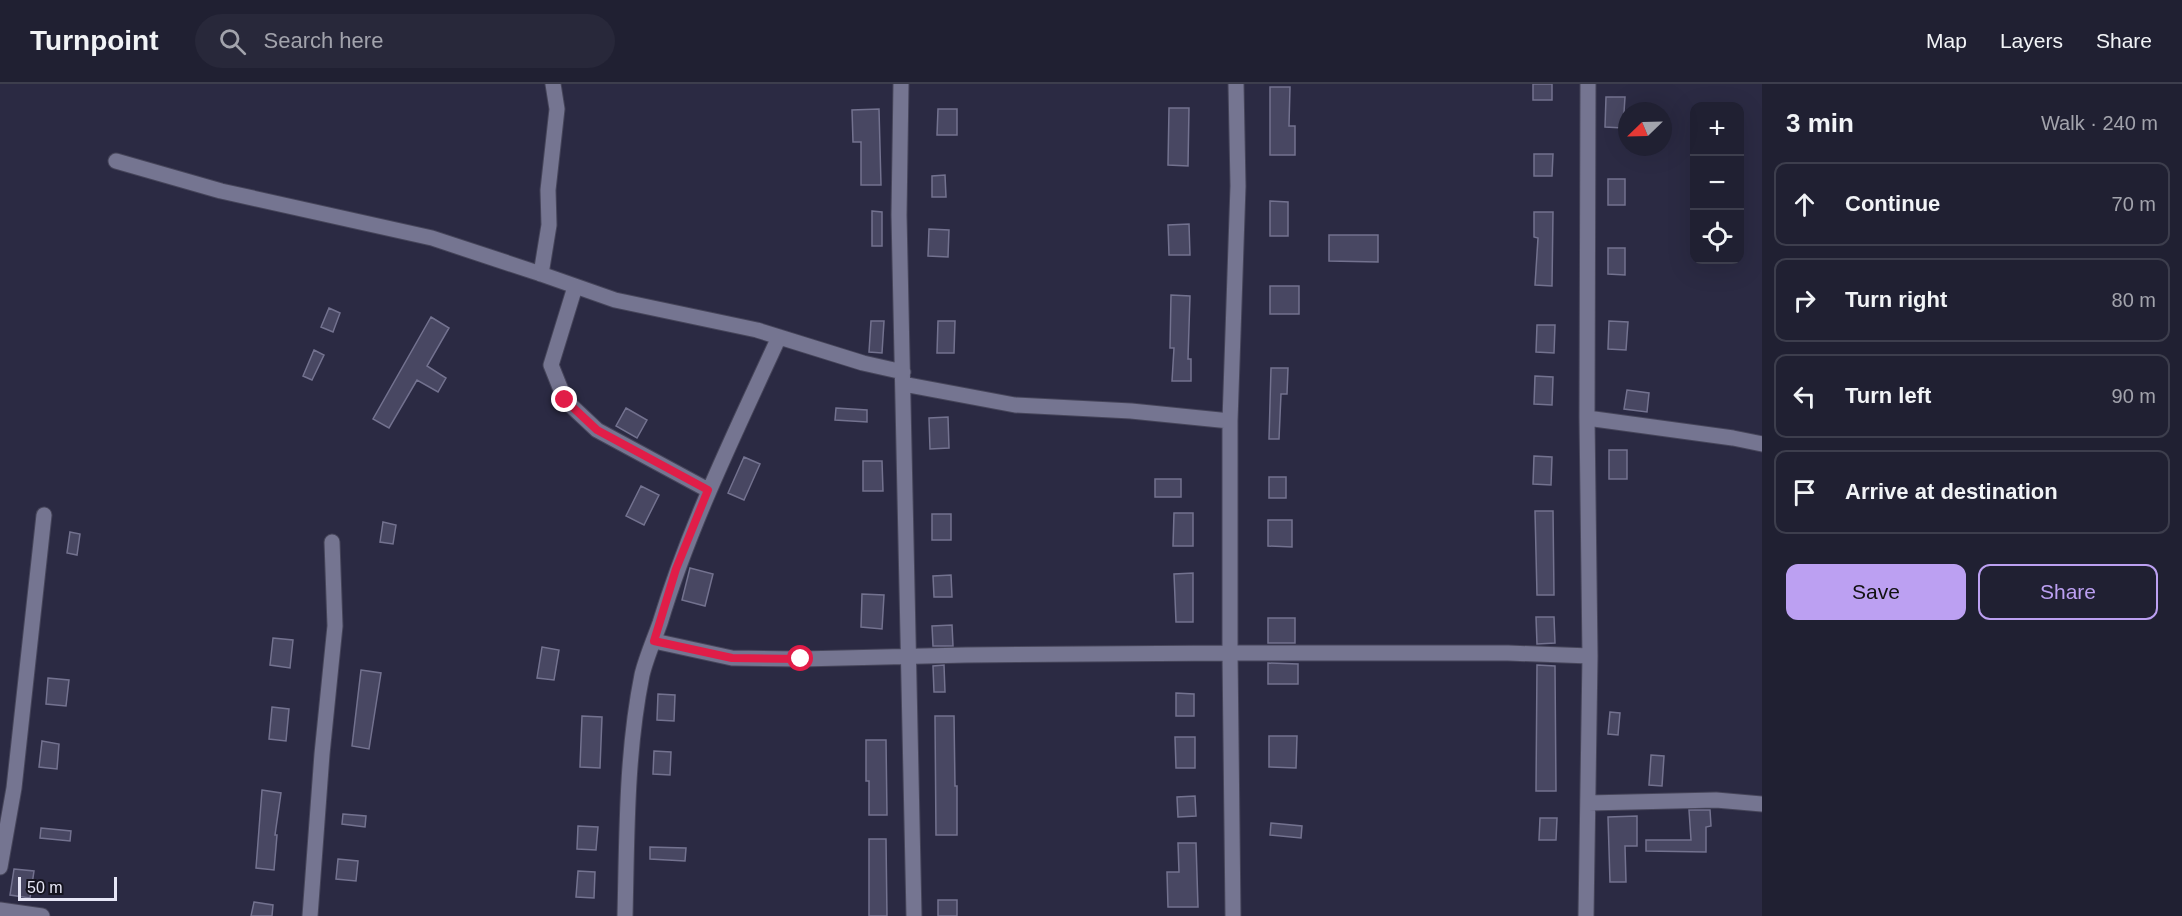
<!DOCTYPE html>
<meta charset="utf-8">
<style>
:root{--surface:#202032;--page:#28283a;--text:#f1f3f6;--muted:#a2a3ac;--line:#3d3e4d;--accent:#bca0f2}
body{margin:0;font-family:Arial,sans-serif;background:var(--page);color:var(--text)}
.controls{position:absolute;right:18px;top:18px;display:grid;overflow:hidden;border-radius:12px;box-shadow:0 6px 24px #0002}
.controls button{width:54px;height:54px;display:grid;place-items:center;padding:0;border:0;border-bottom:2px solid var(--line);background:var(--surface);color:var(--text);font:30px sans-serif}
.compass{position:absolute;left:1618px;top:18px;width:54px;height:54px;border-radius:50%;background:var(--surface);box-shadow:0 6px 24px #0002;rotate:247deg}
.scale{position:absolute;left:18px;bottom:15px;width:99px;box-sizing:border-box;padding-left:6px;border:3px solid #e6e6f6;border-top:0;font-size:16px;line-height:21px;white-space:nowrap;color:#e6e6f6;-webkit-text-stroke:4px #15141f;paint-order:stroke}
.stop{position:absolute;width:18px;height:18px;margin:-14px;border:4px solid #e11d48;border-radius:50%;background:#fff}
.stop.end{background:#e11d48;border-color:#fff;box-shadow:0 2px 6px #0008}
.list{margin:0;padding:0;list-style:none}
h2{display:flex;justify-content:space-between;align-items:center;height:78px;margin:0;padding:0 24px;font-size:26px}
h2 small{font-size:20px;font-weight:400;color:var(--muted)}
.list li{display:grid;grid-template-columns:39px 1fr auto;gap:18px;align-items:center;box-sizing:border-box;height:84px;margin:0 12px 12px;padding:0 12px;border:2px solid var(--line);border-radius:12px}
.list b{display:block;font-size:22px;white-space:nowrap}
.list em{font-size:20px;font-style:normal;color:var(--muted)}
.actions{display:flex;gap:12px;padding:18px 24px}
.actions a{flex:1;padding:14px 0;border:2px solid var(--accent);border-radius:12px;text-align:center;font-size:21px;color:var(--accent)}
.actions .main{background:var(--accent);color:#111}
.icon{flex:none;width:33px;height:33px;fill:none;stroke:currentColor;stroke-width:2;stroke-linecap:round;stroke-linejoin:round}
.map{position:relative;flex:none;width:1762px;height:832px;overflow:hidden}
header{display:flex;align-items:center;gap:36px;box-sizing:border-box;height:84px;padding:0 30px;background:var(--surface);border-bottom:2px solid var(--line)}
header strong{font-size:28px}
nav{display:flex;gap:33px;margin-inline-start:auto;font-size:21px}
.search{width:420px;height:54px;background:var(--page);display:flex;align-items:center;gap:15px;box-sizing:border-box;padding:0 21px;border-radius:33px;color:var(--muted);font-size:22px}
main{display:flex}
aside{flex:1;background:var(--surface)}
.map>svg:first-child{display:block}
</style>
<header>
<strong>Turnpoint</strong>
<div class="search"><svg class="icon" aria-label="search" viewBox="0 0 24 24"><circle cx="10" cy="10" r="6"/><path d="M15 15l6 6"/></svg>Search here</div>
<nav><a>Map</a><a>Layers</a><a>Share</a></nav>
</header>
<main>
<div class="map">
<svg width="1762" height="832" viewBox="0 0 1762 832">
<rect width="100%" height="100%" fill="#2b2a43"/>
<!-- building -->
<path fill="#484762" stroke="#73728f" stroke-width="1.5" d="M1533 0H1552V16H1533Z
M1270 3H1290L1289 42H1295V71H1270Z
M1606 13H1625L1623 44 1605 43Z
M1169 24H1189L1188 82 1168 81Z
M879 25 881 101H861V58H853L852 26Z
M938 25H957V51H937Z
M1534 70H1553L1552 92H1534Z
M945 91 946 113H932V92Z
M1608 95H1625V121H1608Z
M1270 117 1288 118V152H1270Z
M872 127 882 128V162H872Z
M1534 128H1553L1552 202 1535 201 1538 154 1534 153Z
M1189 140 1190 171H1169L1168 141Z
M929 145 949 146 948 173 928 172Z
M1329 151H1378V178L1329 177Z
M1608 164H1625V191L1608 190Z
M1270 202H1299V230H1270Z
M1171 211 1190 212 1188 275H1191V297H1172L1174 264H1170Z
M329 224 340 229 333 248 321 243Z
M431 233 449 244 427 282 446 294 438 308 417 296 389 344 373 335Z
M871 237H884L882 269 869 268Z
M938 237H955L954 269H937Z
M1609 237 1628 238 1626 266 1608 265Z
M1537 241H1555L1554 269 1536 268Z
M314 266 324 271 312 296 303 292Z
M1271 284H1288L1287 310H1281L1279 355H1269Z
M1535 292 1553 293 1552 321 1534 320Z
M1627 306 1649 309 1647 328 1624 325Z
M626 324 647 336 637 354 616 342Z
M836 324 867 326V338L835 336Z
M948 333 949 364 930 365 929 334Z
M1609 366H1627V395H1609Z
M1534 372 1552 373 1551 401 1533 400Z
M744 373 760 380 744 416 728 409Z
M863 377H882L883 407H863Z
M1269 393H1286V414H1269Z
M1155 395H1181V413H1155Z
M641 402 659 411 644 441 626 432Z
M1535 427H1553L1554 511H1537Z
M1174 429H1193V462H1173Z
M932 430H951V456H932Z
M1268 436H1292V463L1268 462Z
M383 438 396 441 393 460 380 458Z
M70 448 80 450 77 471 67 469Z
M690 484 713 490 705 522 682 516Z
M1193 489V538H1176L1174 490Z
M951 491 952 513H934L933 492Z
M862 510 884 511 882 545 861 543Z
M1536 533H1554L1555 559 1537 560Z
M1268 534H1295V559H1268Z
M952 541 953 562H933L932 542Z
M273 554 293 556 290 584 270 581Z
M542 563 559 566 554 596 537 594Z
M1268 579 1298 580V600H1268Z
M944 581 945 608H934L933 582Z
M1537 581 1555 582 1556 707H1536Z
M361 586 381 589 369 665 352 662Z
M48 594 69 596 66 622 46 620Z
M1176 609 1194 610V632H1176Z
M658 610 675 611 674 637 657 636Z
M272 623 289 625 286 657 269 655Z
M1610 628 1620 629 1618 651 1608 650Z
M582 632 602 633 600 684 580 683Z
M935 632H954L955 702H957V751H936Z
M1269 652H1297L1296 684 1269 683Z
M1175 653H1195V684H1176Z
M866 656H886L887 731H869V697H866Z
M42 657 59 660 57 685 39 683Z
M654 667 671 668 670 691 653 690Z
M1651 671 1664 672 1662 702 1649 701Z
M262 706 281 709 275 751H277L274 786 256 784Z
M1195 712 1196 732 1178 733 1177 713Z
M1689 726H1710L1711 742 1706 743V768L1646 767V756H1691Z
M343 730 366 732 365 743 342 740Z
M1637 732V762H1625L1626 798H1610L1608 733Z
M1540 734H1557L1556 756H1539Z
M1271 739 1302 742 1301 754 1270 751Z
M578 742 598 743 596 766 577 765Z
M41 744 71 747 70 757 40 754Z
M869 755H886L887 832H869Z
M1178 759H1196L1198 823H1168L1167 788H1179Z
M650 763 686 764 685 777 650 775Z
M338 775 358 777 356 797 336 795Z
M14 785 34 787 30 814 10 811Z
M578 787 595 788 594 814 576 813Z
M938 816H957V832H938Z
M254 818 273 821 272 832H251Z"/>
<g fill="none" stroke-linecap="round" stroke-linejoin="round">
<defs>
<path id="minor" d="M901 0 899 131 914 832
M116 77 221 107 432 154 541 190 615 216 757 246 863 279 903 288
M541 190 549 141 548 106 557 25 553 0
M575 203 551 281 565 316 597 346 708 406
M903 300 1015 321 1131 327 1230 337
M1587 334 1733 354 1762 360
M654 557 732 574 801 575 966 571 1230 569H1508L1590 572
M1588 719 1716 716 1762 720
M0 783 14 704 44 431
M0 826 42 832
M310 832 322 670 335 542 332 458
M625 832C627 752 626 670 642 591 646 574 654 556 660 539 690 440 736 347 779 253
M1233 832 1230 569V337L1238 102 1236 0
M1586 832 1590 572 1587 334 1588 0"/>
</defs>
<!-- minor casing -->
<use href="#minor" stroke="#46455a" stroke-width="17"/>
<!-- minor -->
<use href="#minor" stroke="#757591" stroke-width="15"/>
</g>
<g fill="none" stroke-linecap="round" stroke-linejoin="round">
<!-- route -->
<path stroke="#e11d48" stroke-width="8" d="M565 316 597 346 708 406 676 485 654 557 732 574 801 575"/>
</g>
</svg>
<div class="controls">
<button>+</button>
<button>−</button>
<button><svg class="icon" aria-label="locate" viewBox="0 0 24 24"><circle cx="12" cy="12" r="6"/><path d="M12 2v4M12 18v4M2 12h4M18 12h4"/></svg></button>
</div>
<svg class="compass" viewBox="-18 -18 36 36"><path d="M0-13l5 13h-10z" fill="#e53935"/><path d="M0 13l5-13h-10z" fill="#a2a3ac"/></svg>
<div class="scale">50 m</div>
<div class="stop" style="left:801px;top:575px"></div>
<div class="stop end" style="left:565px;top:316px"></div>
</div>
<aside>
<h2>3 min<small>Walk · 240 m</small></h2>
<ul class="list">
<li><svg class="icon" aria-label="ahead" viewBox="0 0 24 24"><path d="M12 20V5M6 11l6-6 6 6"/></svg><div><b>Continue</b></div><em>70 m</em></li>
<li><svg class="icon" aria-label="right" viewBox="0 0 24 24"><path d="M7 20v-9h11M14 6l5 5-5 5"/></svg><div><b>Turn right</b></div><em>80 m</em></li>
<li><svg class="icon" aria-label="left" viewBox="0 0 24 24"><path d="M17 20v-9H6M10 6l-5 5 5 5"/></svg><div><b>Turn left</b></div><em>90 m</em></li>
<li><svg class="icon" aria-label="arrive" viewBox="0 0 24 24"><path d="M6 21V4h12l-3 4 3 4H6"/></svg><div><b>Arrive at destination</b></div></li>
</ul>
<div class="actions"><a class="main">Save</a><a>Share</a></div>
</aside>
</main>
